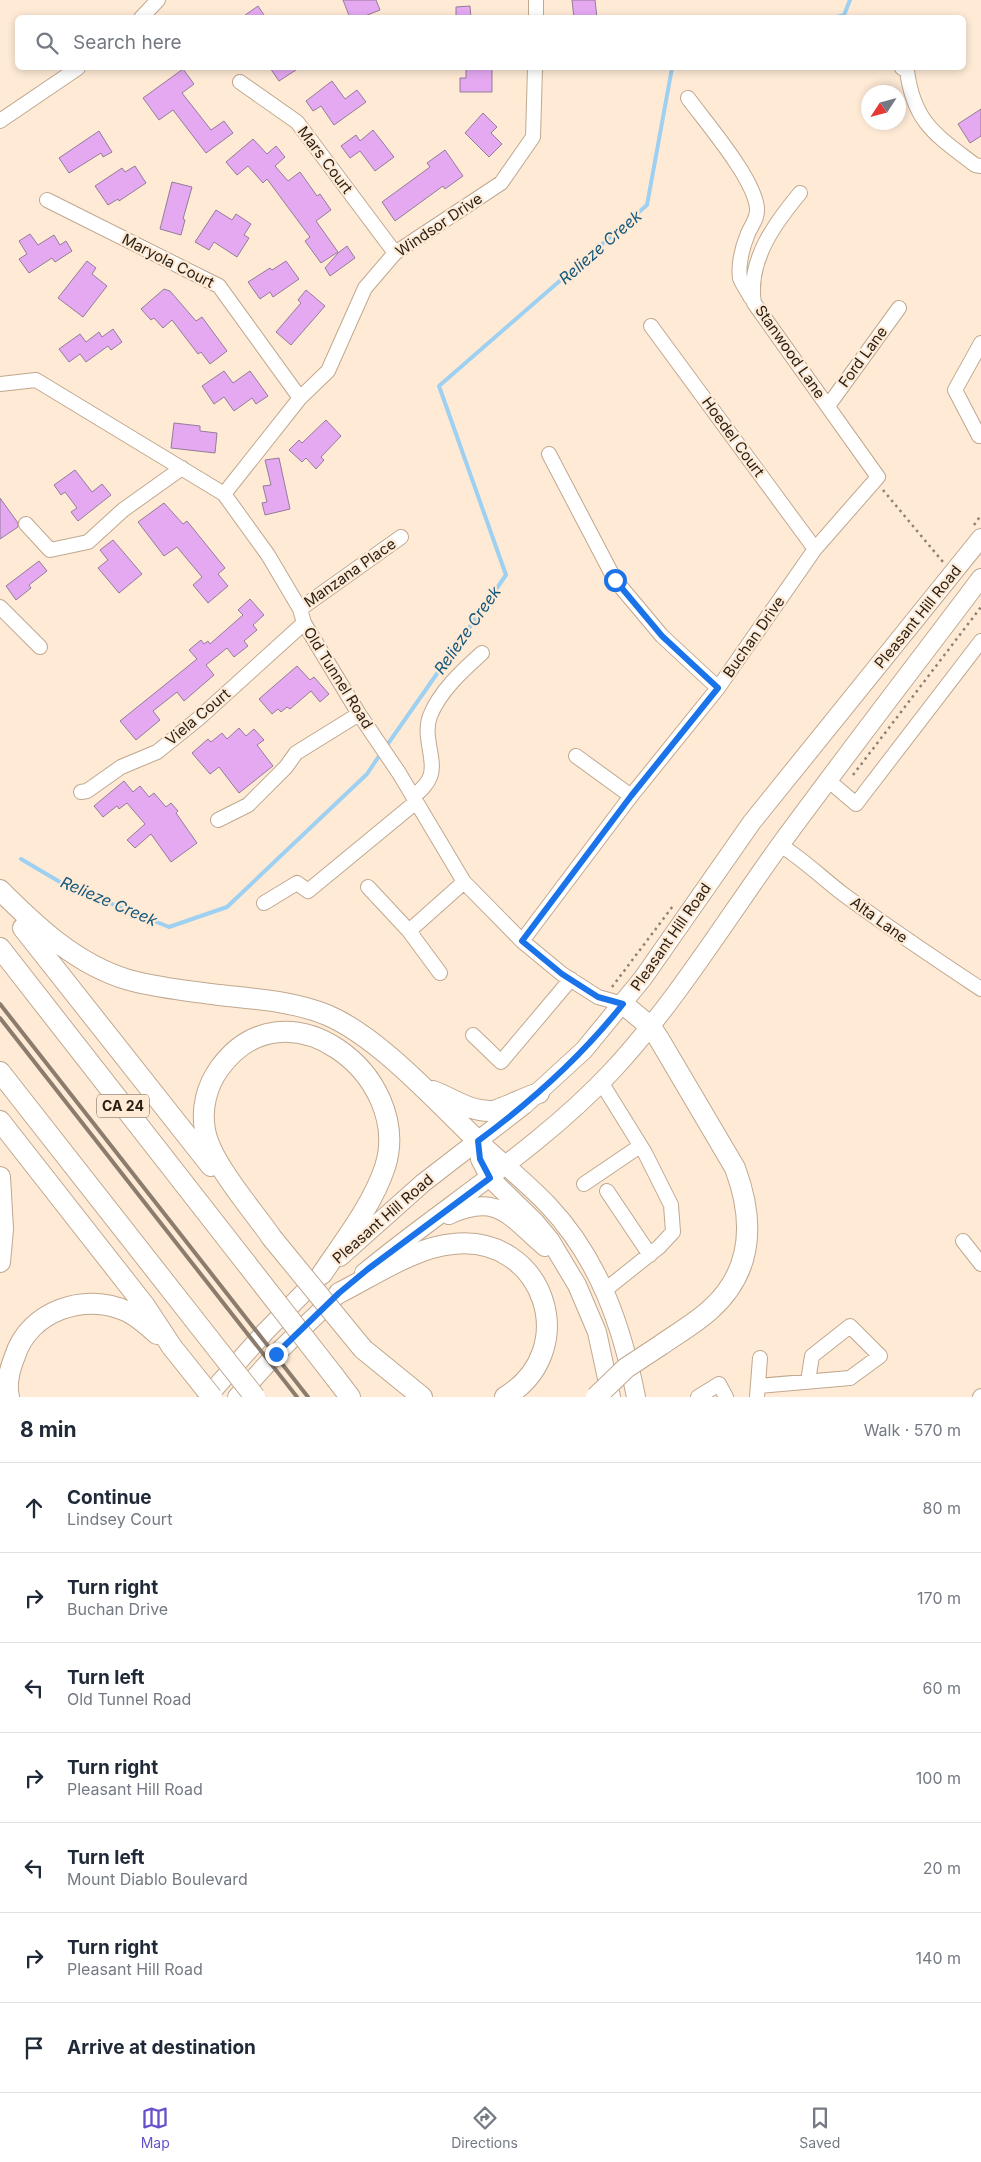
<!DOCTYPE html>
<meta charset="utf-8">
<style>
:root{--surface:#fff;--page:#f2f2f3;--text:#1f2937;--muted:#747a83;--line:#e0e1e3;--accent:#6850c9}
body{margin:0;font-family:Inter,sans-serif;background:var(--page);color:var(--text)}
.compass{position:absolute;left:861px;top:85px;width:45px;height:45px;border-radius:50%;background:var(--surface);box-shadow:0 2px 8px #0003;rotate:234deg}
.stop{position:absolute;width:15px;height:15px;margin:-11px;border:4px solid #1a73e8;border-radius:50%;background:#fff}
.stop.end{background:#1a73e8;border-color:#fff;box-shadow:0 1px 5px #0008}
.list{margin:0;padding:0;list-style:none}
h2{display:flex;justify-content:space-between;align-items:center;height:65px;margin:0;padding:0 20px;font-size:21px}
h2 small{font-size:16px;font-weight:400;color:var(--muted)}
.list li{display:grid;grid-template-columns:32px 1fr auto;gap:15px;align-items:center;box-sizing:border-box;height:90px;padding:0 20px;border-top:1px solid var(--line)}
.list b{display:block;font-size:19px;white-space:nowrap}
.list p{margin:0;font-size:16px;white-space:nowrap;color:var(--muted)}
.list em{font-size:16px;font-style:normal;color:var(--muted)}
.icon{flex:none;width:28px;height:28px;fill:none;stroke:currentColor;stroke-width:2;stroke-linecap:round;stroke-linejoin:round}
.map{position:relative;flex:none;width:981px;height:1397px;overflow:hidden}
.search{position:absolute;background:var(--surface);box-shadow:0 2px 8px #0003;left:15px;right:15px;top:15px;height:55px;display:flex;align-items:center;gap:12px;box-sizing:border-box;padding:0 18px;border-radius:8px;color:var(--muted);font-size:19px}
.sheet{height:695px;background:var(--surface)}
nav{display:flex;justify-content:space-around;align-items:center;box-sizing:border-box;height:70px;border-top:1px solid var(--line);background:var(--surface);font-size:14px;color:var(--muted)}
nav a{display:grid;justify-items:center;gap:2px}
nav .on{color:var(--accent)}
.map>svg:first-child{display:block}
</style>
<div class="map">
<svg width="981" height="1397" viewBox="0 0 981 1397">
<rect width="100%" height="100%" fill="#feead5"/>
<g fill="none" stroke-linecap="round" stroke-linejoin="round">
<!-- stream -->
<path stroke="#9ed0f2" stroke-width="4" d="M833 18 844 15 850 0
M385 748 506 575 439 386 647 205 672 68
M21 859 65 885 169 927 227 907 367 774 381 753"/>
</g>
<!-- building -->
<path fill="#e5a9f2" stroke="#937d97" d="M343 0H376L380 10 360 18H350Z
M572 0H595L597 18H574Z
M258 6 266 18H241Z
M470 6 471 18H456V7Z
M270 68H299L279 81Z
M466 68H492V92H460V78H466Z
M183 69 194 84 182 93 211 130 224 121 233 133 206 153 173 110 159 120 143 98Z
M332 81 345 99 357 90 366 102 334 125 321 106 313 111 306 101Z
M981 109V136L970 143 958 124Z
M483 113 497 127 491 133 502 144 489 157 465 133Z
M373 130 394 157 375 171 360 151 350 158 341 146 356 135 360 141Z
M99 131 112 152 103 157 101 153 69 173 59 158Z
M253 139 267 154 276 146 285 157 275 166 288 181 300 172 317 196 320 194 331 210 316 221 338 252 321 263 305 241 310 237 267 179 263 183 248 166 237 175 226 162Z
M445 150 463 176 445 189 443 186 395 221 382 202 430 167 427 163Z
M135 166 146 183 119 201 118 199 108 205 95 186 122 168 125 172Z
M172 182 192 187 183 219 185 220 181 235 160 229Z
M216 210 232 220 236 214 251 224 244 235 249 238 237 257 214 242 209 250 195 242Z
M30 234 38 245 54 235 60 245 66 241 72 251 55 262 52 258 29 273 19 259 27 254 19 241Z
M347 246 355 258 330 276 325 268 338 253Z
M87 261 96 268 92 274 107 286 83 317 58 298Z
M286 261 299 279 273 297 270 292 260 299 248 282 270 268 272 270Z
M164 289 170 291 196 321 202 317 227 351 210 364 201 352 198 354 172 320 163 328 154 318 151 320 141 309Z
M306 290 325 306 291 345 276 332 301 303 298 300Z
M113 329 122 342 111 350 108 346 86 362 80 354 69 362 59 349 80 334 86 342 99 332 102 337Z
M224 371 233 383 250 371 268 396 256 404 252 398 234 411 224 397 214 404 202 386Z
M326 420 341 436 321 457 324 460 316 469 306 458 302 462 289 450 299 440 302 443Z
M174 423 200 426V431L217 433 215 453 171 448Z
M279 458 290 509 265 515 262 503 267 502 263 486 271 485 265 460Z
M75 470 92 492 102 484 111 495 78 521 71 512 77 508 65 492 61 495 54 485Z
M0 498 18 523V527L0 539Z
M164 503 183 524 187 521 225 568 218 574 228 586 208 603 193 585 202 577 177 547 164 556 138 522Z
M113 540 142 574 119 593 98 568 108 560 100 550Z
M39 561 47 571 29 585 31 588 16 600 6 586Z
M250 599 264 615 253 625 257 630 244 641 248 646 234 657 227 648 206 665 214 675 184 701 177 692 153 711 160 720 136 740 120 721 197 659 189 650 201 640 204 644 208 641 210 644 243 615 238 610Z
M297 666 310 680 314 677 329 694 320 702 311 691 290 709 287 707 281 712 278 709 272 714 259 699Z
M239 728 246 736 254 729 264 740 257 745 273 766 239 793 219 767 210 774 192 753 208 739 211 742 222 733 227 739Z
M124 781 133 792 140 786 149 797 154 793 166 807 171 803 178 811 176 813 197 843 171 862 151 834 135 848 127 840 145 824 127 803 119 809 117 806 103 817 94 806Z"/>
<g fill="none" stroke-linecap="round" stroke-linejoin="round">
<defs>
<path id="minor" d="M141 18 158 0
M536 18V0
M902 68 907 71C914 123 936 135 975 165L981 166
M240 82 297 122 395 253
M688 98C707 124 754 178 757 208 758 219 750 227 747 236 742 248 738 266 740 278 742 284 748 292 751 298
M0 121 78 68
M47 200 219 286 300 398
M651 326 815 549
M0 384 36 380 224 494 268 555 300 609 304 623 359 714 399 773 464 882 522 941 562 974 598 997 623 1004
M828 406 899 308
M979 436 955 390 981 343
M549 454 615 580 662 636 718 688
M224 494 300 398 328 371 365 288 395 253 501 183 533 137 535 68
M26 524 50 550 88 542 123 510 182 468
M0 607 40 647
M300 609 401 537
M576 756 631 796
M829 781 856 804 981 641
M81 792 87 791 121 767 157 752 198 719 304 623
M413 797C420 791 427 785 430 777 437 761 422 737 430 716 440 691 462 671 482 653
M218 820 248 805 286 767 296 753 359 714
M780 845C803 859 822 878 843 894 888 927 934 958 981 989
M368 887 409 931 440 973
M264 903 297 883 308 891 416 802
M409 931 464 882
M522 941 631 796 718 688 815 549 878 477 754 303C747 261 775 223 800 193
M473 1035 501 1062 571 979
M601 1082 645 1153 671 1205 673 1232 659 1247 605 1290
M584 1184 640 1146
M607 1191 650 1255
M963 1241 981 1264
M758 1386 850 1378 880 1356 850 1326 812 1356 808 1381
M698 1397 719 1384 726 1397
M757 1397 760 1358
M980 1397 981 1396"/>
<path id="major" d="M478 1141C501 1162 526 1182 548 1205 599 1259 622 1326 636 1397
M478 1141 480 1159 490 1178 535 1222 550 1240 577 1285 597 1332 611 1397
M449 1215C499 1192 510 1218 545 1247
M340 1257 423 1183 524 1105 584 1050 643 978 752 822 981 538
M364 1273C446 1205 538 1150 612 1071 676 1002 725 921 780 845 846 755 914 667 981 578
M207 1397 265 1332 321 1275
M237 1397 276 1354 336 1296"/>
<path id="highway" d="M0 890C37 927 77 965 129 980 158 988 189 991 219 995 255 999 293 1001 327 1015 379 1037 436 1101 478 1141
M23 928 211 1166
M0 948 246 1263
M623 1004 651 1027 659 1039 735 1168C754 1219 754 1270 711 1309 696 1323 678 1333 661 1345
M0 1072 193 1318
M433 1091C452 1098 470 1112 492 1111 500 1110 528 1096 539 1093
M0 1121 145 1306 172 1347
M0 1177 3 1229 0 1262
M272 1238C253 1210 210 1162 205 1130 201 1108 207 1086 219 1069 285 976 414 1076 385 1167 372 1206 344 1241 322 1274
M339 1293C373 1276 415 1247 453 1244 544 1234 583 1350 505 1397
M363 1349 422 1397
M334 1376 350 1397
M9 1397C6 1384 10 1368 15 1356 29 1311 85 1292 126 1311 137 1316 147 1325 157 1334"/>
</defs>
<!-- minor casing -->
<use href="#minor" stroke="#c0a88f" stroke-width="16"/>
<!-- major casing -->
<use href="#major" stroke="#c0a88f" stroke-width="20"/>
<!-- highway casing -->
<use href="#highway" stroke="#c0a88f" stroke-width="22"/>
<!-- path -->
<path stroke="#8f8171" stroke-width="2.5" stroke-dasharray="2.5 4" stroke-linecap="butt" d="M883 490 943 562
M974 525 981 515
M853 775 981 607
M612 987 673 906"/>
<!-- minor -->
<use href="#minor" stroke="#fff" stroke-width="14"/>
<!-- major -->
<use href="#major" stroke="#fff" stroke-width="18"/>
<!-- highway -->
<use href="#highway" stroke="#fff" stroke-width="20"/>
<!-- rail -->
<path stroke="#8b7c6d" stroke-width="4" d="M0 1004 308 1397
M0 1018 297 1397"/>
<defs>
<path id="highway-bridge" d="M272 1238 363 1349
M246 1263 334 1376
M193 1318 255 1397
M172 1347 212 1397
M596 1397 626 1368 661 1345"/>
</defs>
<!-- highway-bridge casing -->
<use href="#highway-bridge" stroke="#c0a88f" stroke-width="22" stroke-linecap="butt"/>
<!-- highway-bridge -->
<use href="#highway-bridge" stroke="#fff" stroke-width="20"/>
</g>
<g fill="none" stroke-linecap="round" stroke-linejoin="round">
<!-- route -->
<path stroke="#1a73e8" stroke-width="6" d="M276 1354 339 1293 368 1269 490 1178 480 1159 478 1141C532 1101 581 1057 623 1004L598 997 562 974 522 941 631 796 718 688 662 636 615 580"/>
</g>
<g text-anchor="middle" stroke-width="4.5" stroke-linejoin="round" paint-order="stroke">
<!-- shield labels -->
<rect fill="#feead5" stroke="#685b4e" stroke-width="1" x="97" y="1094.5" width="52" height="23" rx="4"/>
<g font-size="14" font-weight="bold" fill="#271e14">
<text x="123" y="1111">CA 24</text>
</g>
<!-- street labels -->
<g font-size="15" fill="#271e14" stroke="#feead5">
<text transform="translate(325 160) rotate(53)" y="5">Mars Court</text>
<text transform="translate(439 225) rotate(-34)" y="5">Windsor Drive</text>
<text transform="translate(168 261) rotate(27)" y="5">Maryola Court</text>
<text transform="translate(790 352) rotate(55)" y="5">Stanwood Lane</text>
<text transform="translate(863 357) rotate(-54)" y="5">Ford Lane</text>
<text transform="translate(733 437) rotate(54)" y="5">Hoedel Court</text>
<text transform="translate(350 573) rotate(-35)" y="5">Manzana Place</text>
<text transform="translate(918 617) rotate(-51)" y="5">Pleasant Hill Road</text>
<text transform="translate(754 637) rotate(-55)" y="5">Buchan Drive</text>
<text transform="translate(338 678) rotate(58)" y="5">Old Tunnel Road</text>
<text transform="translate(198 717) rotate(-40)" y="5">Viela Court</text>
<text transform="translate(879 920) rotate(36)" y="5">Alta Lane</text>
<text transform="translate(671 937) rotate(-55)" y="5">Pleasant Hill Road</text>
<text transform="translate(383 1219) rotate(-41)" y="5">Pleasant Hill Road</text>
</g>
<!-- water labels -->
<g font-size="16" font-style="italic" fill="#13587d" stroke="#feead5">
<text transform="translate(600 247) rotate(-41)" y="6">Relieze Creek</text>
<text transform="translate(467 630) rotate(-55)" y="6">Relieze Creek</text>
<text transform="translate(109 901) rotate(23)" y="6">Relieze Creek</text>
</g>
</g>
</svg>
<svg class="compass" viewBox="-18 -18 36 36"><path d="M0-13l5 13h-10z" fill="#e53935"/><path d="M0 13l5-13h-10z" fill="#747a83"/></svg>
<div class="stop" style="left:615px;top:580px"></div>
<div class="stop end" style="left:276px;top:1354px"></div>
<div class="search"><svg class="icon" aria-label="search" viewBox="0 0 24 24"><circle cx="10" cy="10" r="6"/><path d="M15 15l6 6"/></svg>Search here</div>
</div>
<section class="sheet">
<h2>8 min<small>Walk · 570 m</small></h2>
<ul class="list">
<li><svg class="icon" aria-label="ahead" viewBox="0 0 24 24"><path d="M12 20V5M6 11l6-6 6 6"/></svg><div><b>Continue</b><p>Lindsey Court</p></div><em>80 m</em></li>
<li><svg class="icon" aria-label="right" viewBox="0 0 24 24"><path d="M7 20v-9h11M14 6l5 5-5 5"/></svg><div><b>Turn right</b><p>Buchan Drive</p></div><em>170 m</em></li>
<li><svg class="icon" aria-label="left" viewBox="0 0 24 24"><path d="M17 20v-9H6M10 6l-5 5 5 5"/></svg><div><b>Turn left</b><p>Old Tunnel Road</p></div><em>60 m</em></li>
<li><svg class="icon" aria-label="right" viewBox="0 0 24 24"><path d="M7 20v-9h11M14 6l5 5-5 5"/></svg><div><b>Turn right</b><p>Pleasant Hill Road</p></div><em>100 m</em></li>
<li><svg class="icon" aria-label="left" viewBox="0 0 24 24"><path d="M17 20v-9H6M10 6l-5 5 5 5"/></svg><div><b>Turn left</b><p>Mount Diablo Boulevard</p></div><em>20 m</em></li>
<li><svg class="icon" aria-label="right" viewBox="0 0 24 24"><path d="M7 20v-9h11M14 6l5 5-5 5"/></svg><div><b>Turn right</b><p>Pleasant Hill Road</p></div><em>140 m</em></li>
<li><svg class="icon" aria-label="arrive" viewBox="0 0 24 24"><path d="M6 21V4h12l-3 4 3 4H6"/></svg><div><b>Arrive at destination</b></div></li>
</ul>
</section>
<nav>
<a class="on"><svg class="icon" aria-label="map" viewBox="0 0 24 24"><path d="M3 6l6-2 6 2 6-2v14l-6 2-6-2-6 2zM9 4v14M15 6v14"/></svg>Map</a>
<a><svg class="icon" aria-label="directions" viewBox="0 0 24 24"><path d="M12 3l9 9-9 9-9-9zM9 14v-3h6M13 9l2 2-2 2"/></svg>Directions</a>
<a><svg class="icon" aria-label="saved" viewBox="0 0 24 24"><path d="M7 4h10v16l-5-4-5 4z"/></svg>Saved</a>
</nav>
